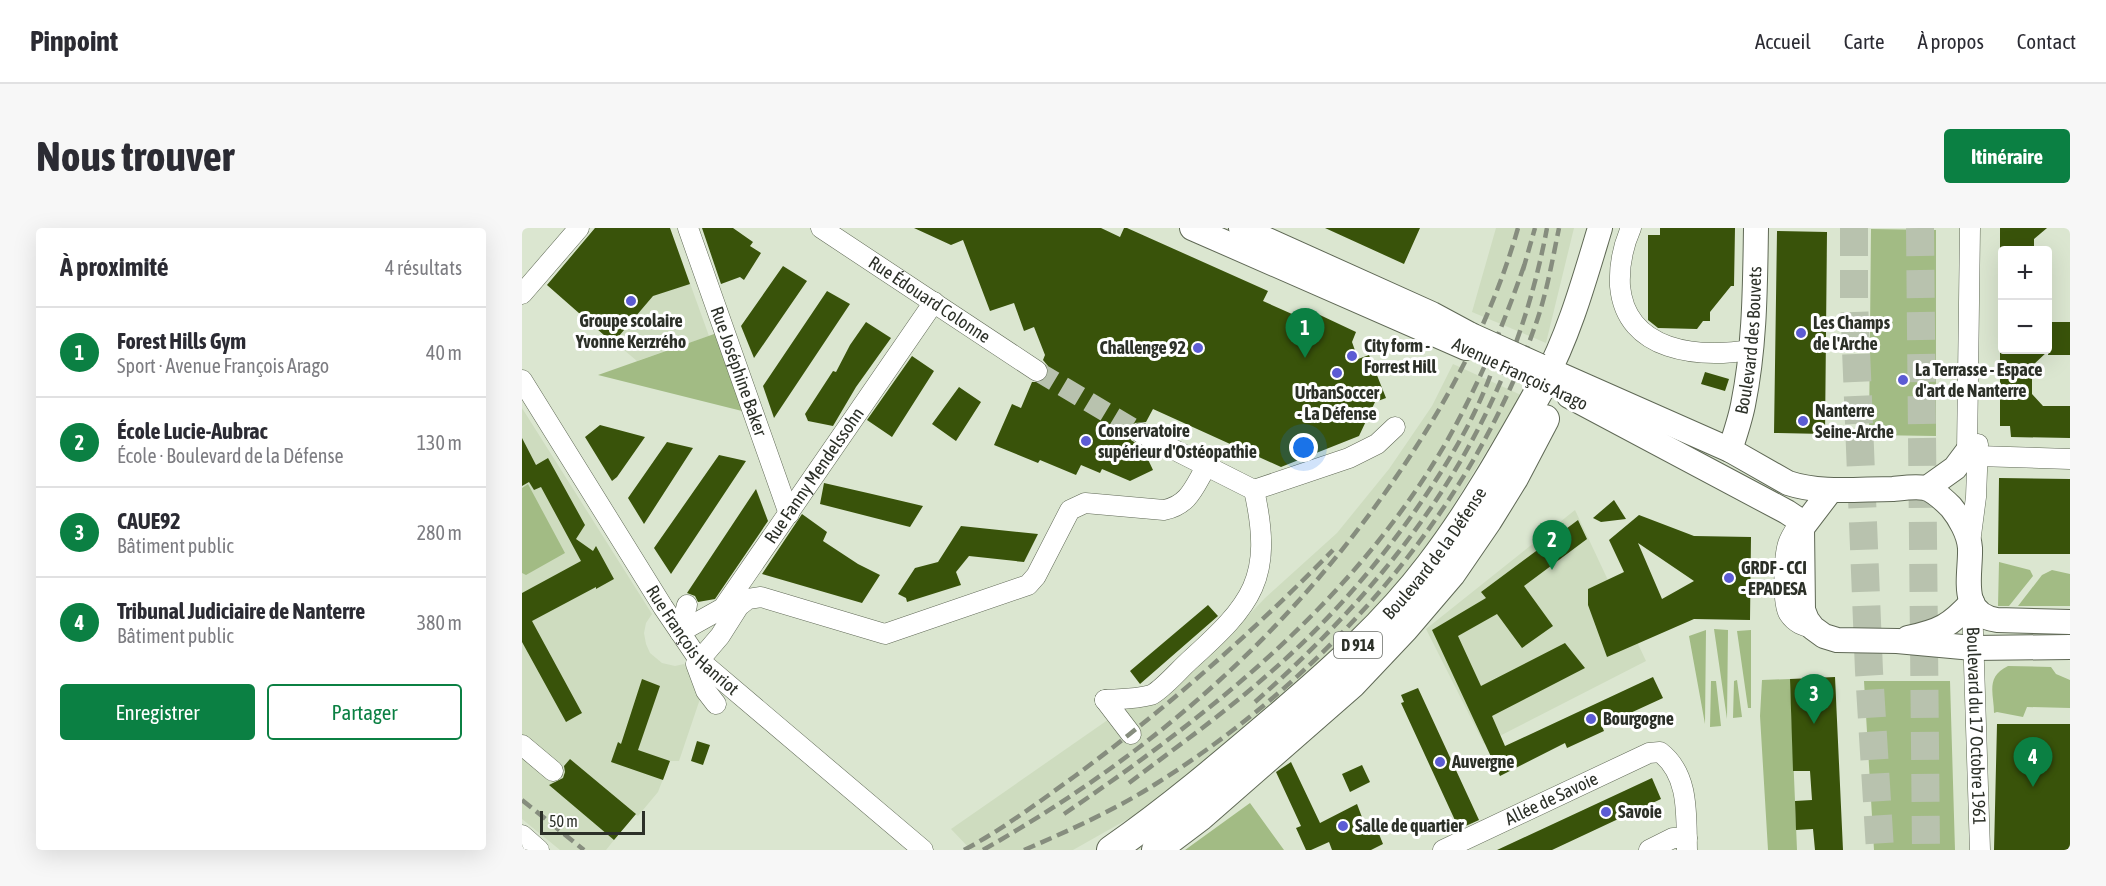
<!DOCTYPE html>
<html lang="fr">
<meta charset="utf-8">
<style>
:root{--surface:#fff;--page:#f7f7f7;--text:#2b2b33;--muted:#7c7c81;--line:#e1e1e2;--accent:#0b8043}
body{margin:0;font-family:"Asap Condensed",sans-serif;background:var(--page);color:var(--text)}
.controls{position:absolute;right:18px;top:18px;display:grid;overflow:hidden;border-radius:6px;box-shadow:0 6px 24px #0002}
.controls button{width:54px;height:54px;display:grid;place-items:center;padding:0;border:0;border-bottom:2px solid var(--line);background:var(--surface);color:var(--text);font:30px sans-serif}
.scale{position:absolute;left:18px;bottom:15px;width:105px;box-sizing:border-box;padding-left:6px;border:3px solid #2c3028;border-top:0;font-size:16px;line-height:21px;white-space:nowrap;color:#2c3028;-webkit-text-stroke:4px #fff;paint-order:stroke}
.you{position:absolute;left:782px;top:220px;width:21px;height:21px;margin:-15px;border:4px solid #fff;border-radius:50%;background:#1a73e8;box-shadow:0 0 0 9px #1a73e833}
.badge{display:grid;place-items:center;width:39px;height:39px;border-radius:50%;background:var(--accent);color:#fff;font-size:20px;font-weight:700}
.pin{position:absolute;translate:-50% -50px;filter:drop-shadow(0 2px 3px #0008)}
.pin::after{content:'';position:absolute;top:32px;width:21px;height:18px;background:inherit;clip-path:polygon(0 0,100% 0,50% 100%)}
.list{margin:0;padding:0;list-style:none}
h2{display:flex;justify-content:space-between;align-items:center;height:78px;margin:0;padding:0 24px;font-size:26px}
h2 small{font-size:20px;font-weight:400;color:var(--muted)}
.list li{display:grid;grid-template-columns:39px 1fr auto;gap:18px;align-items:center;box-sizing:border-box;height:90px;padding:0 24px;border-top:2px solid var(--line)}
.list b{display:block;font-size:22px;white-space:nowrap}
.list p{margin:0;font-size:20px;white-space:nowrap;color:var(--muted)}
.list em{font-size:20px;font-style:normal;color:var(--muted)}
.actions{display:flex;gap:12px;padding:18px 24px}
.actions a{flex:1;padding:14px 0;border:2px solid var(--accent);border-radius:6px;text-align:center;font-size:21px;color:var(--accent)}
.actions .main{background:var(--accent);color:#fff}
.map{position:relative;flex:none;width:1548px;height:622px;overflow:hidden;border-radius:6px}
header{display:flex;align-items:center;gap:36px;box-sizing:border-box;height:84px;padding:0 30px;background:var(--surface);border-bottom:2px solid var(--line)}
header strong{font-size:28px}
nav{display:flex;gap:33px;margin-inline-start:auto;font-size:21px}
.intro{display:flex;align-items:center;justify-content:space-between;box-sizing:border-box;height:144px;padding:0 36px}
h1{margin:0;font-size:42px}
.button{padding:15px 27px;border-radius:6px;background:var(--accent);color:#fff;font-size:21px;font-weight:700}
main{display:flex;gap:36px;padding:0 36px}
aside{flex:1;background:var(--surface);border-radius:6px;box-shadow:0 6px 24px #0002}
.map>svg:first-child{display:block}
</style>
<header>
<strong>Pinpoint</strong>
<nav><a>Accueil</a><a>Carte</a><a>À propos</a><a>Contact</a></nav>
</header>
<div class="intro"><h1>Nous trouver</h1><a class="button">Itinéraire</a></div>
<main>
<aside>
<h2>À proximité<small>4 résultats</small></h2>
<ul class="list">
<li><span class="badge">1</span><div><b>Forest Hills Gym</b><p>Sport · Avenue François Arago</p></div><em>40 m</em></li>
<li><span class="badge">2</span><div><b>École Lucie-Aubrac</b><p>École · Boulevard de la Défense</p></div><em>130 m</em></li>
<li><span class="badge">3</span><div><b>CAUE92</b><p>Bâtiment public</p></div><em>280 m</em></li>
<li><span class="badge">4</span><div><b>Tribunal Judiciaire de Nanterre</b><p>Bâtiment public</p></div><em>380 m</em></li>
</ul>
<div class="actions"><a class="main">Enregistrer</a><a>Partager</a></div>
</aside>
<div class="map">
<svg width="1548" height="622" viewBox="0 0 1548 622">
<rect width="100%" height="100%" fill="#dbe6d0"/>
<!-- built -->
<path fill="#cedcbf" d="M73 0H148L187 108 115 133 25 57Z
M974 0H1052L1024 115 950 84Z
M931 136 999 167 910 312 862 373 738 491 613 587 551 622H449L429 601 613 473 632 470 706 409 743 370 815 305 867 241 910 178Z
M0 180 130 386 124 395 122 405 124 416 128 425 140 435 153 438 162 436 180 465 157 533H148L136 564 116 588 113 586 84 622H38L0 591Z
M1053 282 1124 433 962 516 904 401Z"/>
<!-- green -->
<path fill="#a2bb84" d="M1349 1 1414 2V208L1347 207Z
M195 105 224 184 76 147Z
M6 256 43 325 4 347 0 345V260Z
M1477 334 1508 342 1511 348 1487 378H1476Z
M1530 342 1548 346V378H1496L1520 347Z
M1192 401 1206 402 1205 491Z
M1184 402 1183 496 1167 408Z
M1229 402V480H1226L1215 403Z
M1486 438 1529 439 1534 446 1548 452V480L1505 479 1501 489 1475 484 1472 485C1472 466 1463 449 1486 438Z
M1268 451 1275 622H1246L1238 488 1240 452Z
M1215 452 1220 489 1211 490 1212 453Z
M1189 453H1194L1199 498 1188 499Z
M1342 453H1428L1433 622H1352Z
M728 575 762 622H663Z"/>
<!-- building -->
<path fill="#39530a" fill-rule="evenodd" d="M73 0H148L168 56 131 68 91 115 25 57Z
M180 0H211L231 14 228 18 239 25 222 52 218 49 199 56Z
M392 0H579L598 9 602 0H605L746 63 741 73 779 90 783 80 834 104 830 114 836 131 847 127 864 170 853 174 837 208 759 239 631 181 624 194 613 195 609 199 607 205 609 212 620 219 631 242 608 253 580 241 578 245 559 237 554 247 518 232 516 235 472 217 490 176 499 180 510 154H520L525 149 526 138 521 132 523 127 512 99 502 103 492 75 468 83 441 12 429 17Z
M803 0H898L882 36Z
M1138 0H1213L1212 58H1209L1188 84V93H1181L1175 101 1136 100 1126 92V7H1138Z
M1478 0H1525L1512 11V22H1478Z
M1255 3 1305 4 1303 206 1252 205Z
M261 38 285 53 232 130 219 98Z
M305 63 328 76 252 190 241 158Z
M344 94 369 110 334 159 311 198 286 193 283 186 311 143 314 144 328 117Z
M1526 94H1548V127H1526V123L1510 138V166L1521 178H1548V210L1489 209 1488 198H1478V122H1526Z
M390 128 412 143 370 209 345 192Z
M1183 144 1207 151 1203 163 1179 156Z
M437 159 459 174 434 213 410 196Z
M78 197 123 209 95 249 90 253 63 209Z
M0 210 14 237 26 230 63 297 54 311 71 323 74 318 92 351 74 361V359L10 393 60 485 44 494 0 414V365L59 333 19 259 12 262 7 254 0 258Z
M145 214 171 220 122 296 106 270Z
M197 227 224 233 149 346 132 320Z
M1477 250 1548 251V326H1476Z
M302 255 350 266 401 278 388 299 298 276Z
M234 261 246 293 193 371 176 374 173 368 165 365Z
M1092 272 1104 291 1079 294 1071 290Z
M280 286 305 304 301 313 336 336 358 347 340 375 240 346Z
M1117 287 1172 308 1229 309 1228 392 1172 391 1085 429 1066 377V361L1102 344 1087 312ZM1116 315 1172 353 1140 371Z
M1056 292 1065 311 1002 358 1031 398 1000 420 975 386 936 408 959 458 1043 415 1063 440 970 488 983 518 1131 449 1141 470 1080 498 1082 503 1045 520 1043 515 978 548 910 402 964 370 959 364Z
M439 298 516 306 502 334 447 328 434 344 439 357 385 374 384 370 376 366 393 340 416 334Z
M686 377 696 388 618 456 608 443Z
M1313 449 1321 622H1293L1291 601 1274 602 1273 573 1290 572 1288 543H1271L1268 451Z
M120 451 138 458 116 522 148 533 141 552 89 534 96 514 99 516Z
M896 460 957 592 937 601 879 475 882 474 879 467Z
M1475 496H1548V622H1472Z
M175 513 188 517 181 537 169 533Z
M48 531 114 586 92 612 27 557 41 550 43 544 42 538Z
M769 534 798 595 835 576 846 605 855 601 861 616 849 622H810L807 614 789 622H784L774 600 779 598 754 544Z
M840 537 848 554 828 564 820 546Z
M1130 550 1139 571 1030 622H975Z"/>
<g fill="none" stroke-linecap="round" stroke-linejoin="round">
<!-- minor-tunnel -->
<path stroke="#b8c2ae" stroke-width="20" stroke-dasharray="20 10" stroke-linecap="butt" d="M515 143 619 205"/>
<!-- highway-tunnel -->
<path stroke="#b8c2ae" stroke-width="28" stroke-dasharray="28 14" stroke-linecap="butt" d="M1332 0V72L1347 443 1358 622
M1398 0 1404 622"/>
<defs>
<g id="minor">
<path id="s1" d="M166 0 267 286"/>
<path id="s2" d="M299 0 515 143"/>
<path d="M1109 0C1101 18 1097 38 1098 58 1104 125 1177 130 1229 122"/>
<path d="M1448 0 1445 224 1455 228 1548 231"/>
<path d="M0 66 57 0"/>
<path id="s3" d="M0 152 141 379 177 432 401 622"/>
<path d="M619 205 732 262 827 230 855 216 873 199"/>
<path d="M1277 296C1273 302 1268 309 1266 316 1262 329 1260 376 1267 386 1273 395 1281 398 1291 400"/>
<path d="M1448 315 1454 269 1456 216"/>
<path id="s4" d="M1450 374 1458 622"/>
<path id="s5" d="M158 404 201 380 412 74"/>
<path d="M158 404 165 377"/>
<path d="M583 472C598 471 615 471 629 467 639 463 658 441 667 433 730 376 752 351 732 262"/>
<path d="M583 472 609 506"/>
<path d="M194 476 184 463 174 436 198 408 217 378 226 371 239 369 363 406 506 357 514 348 548 282 563 275 642 282C667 277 672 259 684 239"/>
<path d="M0 517 31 543"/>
<path d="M0 607 17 622"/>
<path id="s6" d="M921 622 1127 525 1138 524C1168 547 1164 588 1165 622"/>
<path d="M1127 622 1151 610H1165"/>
</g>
<g id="major">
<path d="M670 0 944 120"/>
<path d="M719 0 910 86 949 107"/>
<path d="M1018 138 1208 222 1266 255C1299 266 1336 261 1371 261 1381 260 1394 258 1403 260 1411 262 1423 273 1429 279 1438 290 1447 306 1448 320 1449 347 1436 386 1475 392L1548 394"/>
<path d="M1021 155C1047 107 1062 53 1078 0"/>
<path d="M1047 168 1265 284 1274 290 1280 300"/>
<path id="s7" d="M1208 222C1213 207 1218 192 1221 177 1233 118 1233 59 1234 0"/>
<path d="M1405 260 1433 240 1445 224"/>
<path d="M1309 262 1280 300 1281 382 1285 392 1291 400 1302 408 1315 412 1375 413 1451 420 1548 419"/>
<path d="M1386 410C1418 403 1428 398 1450 374"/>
</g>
<g id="highway">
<path id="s8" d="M589 622C648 581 702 535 756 489 811 442 864 395 908 337 951 281 986 218 1021 156"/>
<path d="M634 622 679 588 830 456 882 401 929 346 966 292 992 250 1023 191"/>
</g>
</defs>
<!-- minor casing -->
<use href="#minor" stroke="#5f6855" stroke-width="21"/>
<!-- major casing -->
<use href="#major" stroke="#5f6855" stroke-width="26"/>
<!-- highway casing -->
<use href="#highway" stroke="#5f6855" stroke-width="30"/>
<!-- minor -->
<use href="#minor" stroke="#fff" stroke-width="20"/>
<!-- major -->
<use href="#major" stroke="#fff" stroke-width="24"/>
<!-- highway -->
<use href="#highway" stroke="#fff" stroke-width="28"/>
<!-- rail -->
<path stroke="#868d7e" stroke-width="4.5" stroke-dasharray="12 6" stroke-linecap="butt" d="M1001 42 1013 0
M733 474C881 343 988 198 1025 0
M607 555C653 520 700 487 743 449 804 397 857 336 902 270 931 227 957 183 973 134
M0 572 62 622
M542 586C692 484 833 372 925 213 957 156 982 96 1003 35
M442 622C481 601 517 574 553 548 645 480 731 404 811 322
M461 622C629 526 762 411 872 252 926 174 970 91 996 0
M502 622C546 603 591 583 632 557 801 451 945 291 1012 101 1024 69 1030 34 1037 0"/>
<defs>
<path id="major-bridge" d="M949 107 1018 138"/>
</defs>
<!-- major-bridge casing -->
<use href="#major-bridge" stroke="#5f6855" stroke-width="26" stroke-linecap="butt"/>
<!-- major-bridge -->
<use href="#major-bridge" stroke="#fff" stroke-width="24"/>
</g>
<!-- markers -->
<g fill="#5c5cd4" stroke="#fff" stroke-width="2">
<circle cx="109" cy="73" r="6"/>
<circle cx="1279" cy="105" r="6"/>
<circle cx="676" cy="120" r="6"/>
<circle cx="830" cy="128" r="6"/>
<circle cx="815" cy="145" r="6"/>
<circle cx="1381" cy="152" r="6"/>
<circle cx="1281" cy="193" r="6"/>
<circle cx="564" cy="213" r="6"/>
<circle cx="1207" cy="350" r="6"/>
<circle cx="1069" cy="491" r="6"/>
<circle cx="918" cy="534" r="6"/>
<circle cx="1084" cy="584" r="6"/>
<circle cx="821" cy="598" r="6"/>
</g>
<g text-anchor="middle" stroke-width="6" stroke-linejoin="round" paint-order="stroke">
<!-- shield labels -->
<rect fill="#fff" stroke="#6b6e68" stroke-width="1.5" x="812" y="404" width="48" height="26" rx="4.5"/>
<g font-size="16" font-weight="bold" fill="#2c3028">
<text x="836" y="423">D 914</text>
</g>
<!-- street labels -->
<g font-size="18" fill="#2c3028" stroke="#fff">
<text dy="6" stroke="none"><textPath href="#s2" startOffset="130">Rue Édouard Colonne</textPath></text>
<text dy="6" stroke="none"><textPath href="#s7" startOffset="112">Boulevard des Bouvets</textPath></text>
<text dy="6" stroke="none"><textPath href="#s1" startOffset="152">Rue Joséphine Baker</textPath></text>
<text transform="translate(998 146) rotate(25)" y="6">Avenue François Arago</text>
<text dy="6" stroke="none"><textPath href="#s5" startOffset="210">Rue Fanny Mendelssohn</textPath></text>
<text dy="6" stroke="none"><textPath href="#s8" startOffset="441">Boulevard de la Défense</textPath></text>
<text dy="6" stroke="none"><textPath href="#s3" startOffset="312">Rue François Hanriot</textPath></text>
<text dy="6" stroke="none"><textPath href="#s4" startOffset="124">Boulevard du 17 Octobre 1961</textPath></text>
<text dy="6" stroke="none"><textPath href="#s6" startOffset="120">Allée de Savoie</textPath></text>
</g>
<!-- poi labels -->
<g font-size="18" font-weight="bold" fill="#2c3028" stroke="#fff" text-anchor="start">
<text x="109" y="99" text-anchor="middle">Groupe scolaire<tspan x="109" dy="21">Yvonne Kerzrého</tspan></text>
<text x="1291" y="101">Les Champs<tspan x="1291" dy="21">de l'Arche</tspan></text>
<text x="842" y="124">City form -<tspan x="842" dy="21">Forrest Hill</tspan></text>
<text x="664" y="126" text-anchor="end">Challenge 92</text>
<text x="1393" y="148">La Terrasse - Espace<tspan x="1393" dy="21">d'art de Nanterre</tspan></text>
<text x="815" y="171" text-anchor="middle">UrbanSoccer<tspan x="815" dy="21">- La Défense</tspan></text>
<text x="1293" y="189">Nanterre<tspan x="1293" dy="21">Seine-Arche</tspan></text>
<text x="576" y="209">Conservatoire<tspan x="576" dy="21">supérieur d'Ostéopathie</tspan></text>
<text x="1219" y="346">GRDF - CCI<tspan x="1219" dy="21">- EPADESA</tspan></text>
<text x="1081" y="497">Bourgogne</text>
<text x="930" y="540">Auvergne</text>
<text x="1096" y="590">Savoie</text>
<text x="833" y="604">Salle de quartier</text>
</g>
</g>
</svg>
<div class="controls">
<button>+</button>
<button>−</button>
</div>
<div class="scale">50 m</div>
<div class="you"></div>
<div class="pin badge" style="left:783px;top:130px">1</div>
<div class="pin badge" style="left:1030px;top:342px">2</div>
<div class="pin badge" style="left:1292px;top:496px">3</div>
<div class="pin badge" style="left:1511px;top:559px">4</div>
</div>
</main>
